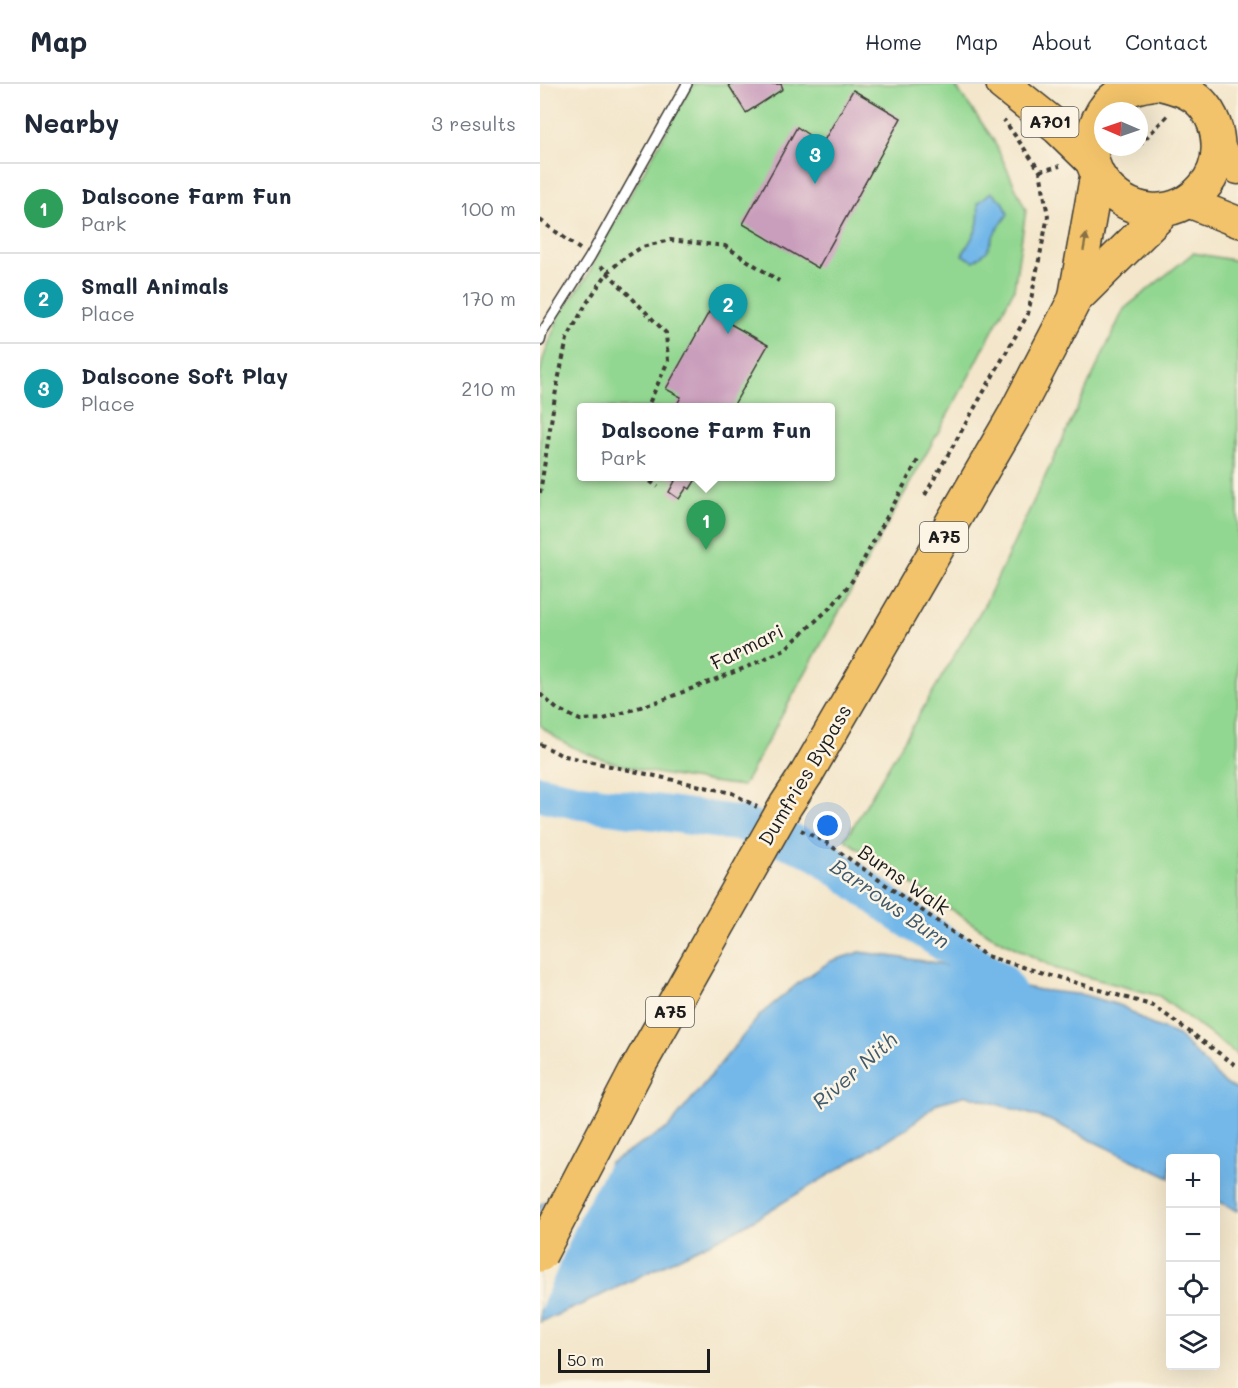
<!DOCTYPE html>
<meta charset="utf-8">
<style>
:root{--surface:#fff;--page:#f6f6f7;--text:#1f2937;--muted:#747a83;--line:#e0e1e3;--accent:#ea580c}
body{margin:0;font-family:Mali,sans-serif;background:var(--page);color:var(--text)}
.controls{position:absolute;right:18px;bottom:18px;display:grid;overflow:hidden;border-radius:6px;box-shadow:0 6px 24px #0002}
.controls button{width:54px;height:54px;display:grid;place-items:center;padding:0;border:0;border-bottom:2px solid var(--line);background:var(--surface);color:var(--text);font:30px sans-serif}
.compass{position:absolute;left:554px;top:18px;width:54px;height:54px;border-radius:50%;background:var(--surface);box-shadow:0 6px 24px #0002;rotate:272deg}
.scale{position:absolute;left:18px;bottom:15px;width:152px;box-sizing:border-box;padding-left:6px;border:3px solid #1c1c1c;border-top:0;font-size:16px;line-height:21px;white-space:nowrap;color:#1c1c1c;-webkit-text-stroke:4px #fcf5e5;paint-order:stroke}
.you{position:absolute;left:288px;top:742px;width:21px;height:21px;margin:-15px;border:4px solid #fff;border-radius:50%;background:#1a73e8;box-shadow:0 0 0 9px #1a73e833}
.badge{display:grid;place-items:center;width:39px;height:39px;border-radius:50%;background:var(--accent);color:#fff;font-size:20px;font-weight:700}
.pin{position:absolute;translate:-50% -50px;filter:drop-shadow(0 2px 3px #0008)}
.pin::after{content:'';position:absolute;top:32px;width:21px;height:18px;background:inherit;clip-path:polygon(0 0,100% 0,50% 100%)}
.popup{position:absolute;left:37px;top:319px;width:258px;height:78px;box-sizing:border-box;display:grid;place-content:center;border-radius:6px;background:var(--surface);filter:drop-shadow(0 2px 4px #0005);font-size:20px;white-space:nowrap;color:var(--muted)}
.popup b{font-size:22px;color:var(--text)}
.popup::after{content:'';position:absolute;left:50%;top:100%;margin-left:-12px;border:12px solid transparent;border-top-color:var(--surface)}
.list{margin:0;padding:0;list-style:none}
h2{display:flex;justify-content:space-between;align-items:center;height:78px;margin:0;padding:0 24px;font-size:26px}
h2 small{font-size:20px;font-weight:400;color:var(--muted)}
.list li{display:grid;grid-template-columns:39px 1fr auto;gap:18px;align-items:center;box-sizing:border-box;height:90px;padding:0 24px;border-top:2px solid var(--line)}
.list b{display:block;font-size:22px;white-space:nowrap}
.list p{margin:0;font-size:20px;white-space:nowrap;color:var(--muted)}
.list em{font-size:20px;font-style:normal;color:var(--muted)}
.icon{flex:none;width:33px;height:33px;fill:none;stroke:currentColor;stroke-width:2;stroke-linecap:round;stroke-linejoin:round}
.map{position:relative;flex:none;width:698px;height:1304px;overflow:hidden}
header{display:flex;align-items:center;gap:36px;box-sizing:border-box;height:84px;padding:0 30px;background:var(--surface);border-bottom:2px solid var(--line)}
header strong{font-size:28px}
nav{display:flex;gap:33px;margin-inline-start:auto;font-size:21px}
main{display:flex}
aside{flex:1;background:var(--surface)}
.map>svg:first-child{display:block}
</style>
<header>
<strong>Map</strong>
<nav><a>Home</a><a>Map</a><a>About</a><a>Contact</a></nav>
</header>
<main>
<aside>
<h2>Nearby<small>3 results</small></h2>
<ul class="list">
<li><span class="badge" style="background:#2e9e5b">1</span><div><b>Dalscone Farm Fun</b><p>Park</p></div><em>100 m</em></li>
<li><span class="badge" style="background:#0f9aa8">2</span><div><b>Small Animals</b><p>Place</p></div><em>170 m</em></li>
<li><span class="badge" style="background:#0f9aa8">3</span><div><b>Dalscone Soft Play</b><p>Place</p></div><em>210 m</em></li>
</ul>
</aside>
<div class="map">
<svg width="698" height="1304" viewBox="0 0 698 1304">
<rect width="100%" height="100%" fill="#fcf5e5"/>
<filter id="ink" filterUnits="userSpaceOnUse"><feTurbulence type="fractalNoise" baseFrequency=".0167" numOctaves="2"/><feDisplacementMap in="SourceGraphic" scale="12" xChannelSelector="R" yChannelSelector="G"/><feConvolveMatrix kernelMatrix="1 2 1 2 8 2 1 2 1" color-interpolation-filters="sRGB"/></filter>
<filter id="wash" filterUnits="userSpaceOnUse"><feTurbulence type="fractalNoise" baseFrequency=".008" numOctaves="4" result="noise"/><feDisplacementMap in="SourceGraphic" scale="24" xChannelSelector="R" yChannelSelector="G"/><feGaussianBlur stdDeviation="1.35" result="paint"/><feColorMatrix in="noise" values="0 0 0 0 0 0 0 0 0 0 0 0 0 0 0 0 0 1.4 0 .05"/><feComposite in="paint" operator="in"/></filter>
<g filter="url(#wash)">
<rect width="100%" height="100%" fill="#f3e6cb"/>
<!-- green -->
<path fill="#92d791" stroke="#577a56" stroke-width="1.5" fill-rule="evenodd" d="M153 0H414L453 55 486 126 474 205 433 285 203 702C142 694 45 684 0 641V292L3 275 19 232 47 193 65 156ZM42 324H290V392H42Z
M653 169 698 177V971L619 912 517 885 450 851 305 756 446 518 584 225Z"/>
<!-- water -->
<path fill="#73b8e9" stroke="#486a82" stroke-width="1.5" d="M451 108 464 119 468 130 454 150 447 167 434 177 422 171C434 151 441 143 438 119Z
M320 868 398 879 440 893 499 906 544 911 582 922 610 940 638 951 684 999 698 1007V1127L676 1116V1074H630V1094L509 1036 427 1011 398 1019 366 1045 200 1144 45 1219 0 1238V1121L128 1044 221 930 261 897 291 877Z"/>
<!-- pier -->
<path fill="#f3e6cb" d="M71 1075 41 1130 0 1226V1130L9 1112Z"/>
<g fill="none" stroke-linecap="round" stroke-linejoin="round">
<!-- river -->
<path stroke="#73b8e9" stroke-width="36" d="M0 709 41 718 202 740 275 767 361 831 461 897 486 938"/>
</g>
<g id="blocks">
<!-- building -->
<path fill="#c99dbc" d="M188 0H241L243 5 206 29Z
M313 6 361 34 278 184 203 140 257 43 282 60Z
M169 228 228 261 192 324H135L141 313 126 305Z
M126 392H158L150 405 147 403 139 415 129 408 135 397Z"/>
</g>
</g>
<g filter="url(#ink)">
<use href="#blocks" fill-opacity="0" stroke="#3c3a36" stroke-width="1.5"/>
<g fill="none" stroke-linecap="round" stroke-linejoin="round">
<defs>
<path id="lane" d="M0 257 2 249 50 173 147 0"/>
<path id="primary" d="M679 65 698 85
M648 118 698 138"/>
<path id="highway" d="M463 0 518 44 553 78
M563 27C550 48 546 75 561 96 586 131 633 138 663 104 686 79 682 35 656 14 646 6 634 3 622 0
M563 27C574 10 592 2 611 0
M535 215 625 126
M267 689 475 330 535 215 557 90"/>
</defs>
<!-- lane casing -->
<use href="#lane" stroke="#3c3a36" stroke-width="12"/>
<!-- primary casing -->
<use href="#primary" stroke="#3c3a36" stroke-width="33"/>
<!-- highway casing -->
<use href="#highway" stroke="#3c3a36" stroke-width="36"/>
<!-- path -->
<path stroke="#3c3a36" stroke-width="4" stroke-dasharray="4.5 4.5" stroke-linecap="butt" d="M599 61 630 29
M595 65 597 63
M500 87 520 82
M0 136 41 166
M61 182 126 249 128 277 107 324
M103 392 118 403
M0 409 16 306 27 255 46 220 68 188 83 175 102 163 130 156 185 162 239 197
M385 411 488 230 508 132 500 87 464 36
M0 610 17 625 40 636 64 635 125 615 207 583 245 565 293 521 312 497 379 374
M0 660 21 671 192 709 217 723
M261 746 287 759 446 872 614 922 698 983"/>
<!-- lane -->
<use href="#lane" stroke="#fff" stroke-width="9"/>
<!-- primary -->
<use href="#primary" stroke="#f2c36a" stroke-width="30"/>
<!-- highway -->
<use href="#highway" stroke="#f2c36a" stroke-width="33"/>
<defs>
<path id="highway-bridge" d="M0 1171 96 987 246 721 267 689"/>
</defs>
<!-- highway-bridge casing -->
<use href="#highway-bridge" stroke="#3c3a36" stroke-width="36" stroke-linecap="butt"/>
<!-- highway-bridge -->
<use href="#highway-bridge" stroke="#f2c36a" stroke-width="33"/>
</g>
<!-- one-way arrows -->
<defs><path id="oneway-solid" d="M-6-.8H1V-3.2L6.5 0L1 3.2V.8H-6Z" transform="scale(1.5)"/></defs>
<use fill="#877043" href="#oneway-solid" transform="translate(545 158) rotate(-80)"/>
</g>
<g text-anchor="middle" stroke-width="5" stroke-linejoin="round" paint-order="stroke">
<!-- shield labels -->
<g fill="#fcf5e5" stroke="#5f5d58" stroke-width="1.5">
<rect x="481.5" y="23" width="57" height="30" rx="4.5"/>
<rect x="380" y="438" width="48" height="30" rx="4.5"/>
<rect x="106" y="913" width="48" height="30" rx="4.5"/>
</g>
<g font-size="18" font-weight="bold" fill="#1c1c1c">
<text x="510" y="44">A701</text>
<text x="404" y="459">A75</text>
<text x="130" y="934">A75</text>
</g>
<!-- street labels -->
<g font-size="20" fill="#1c1c1c" stroke="#fcf5e5">
<text transform="translate(207 563) rotate(-26)" y="7">Farmari</text>
<text transform="translate(265 691) rotate(-59)" y="7">Dumfries Bypass</text>
<text transform="translate(364 796) rotate(35)" y="7">Burns Walk</text>
</g>
<!-- water labels -->
<g font-size="21" font-style="italic" fill="#3f5a6e" stroke="#fcf5e5">
<text transform="translate(350 820) rotate(35)" y="7">Barrows Burn</text>
<text transform="translate(315 987) rotate(-41)" y="7">River Nith</text>
</g>
</g>
</svg>
<div class="controls">
<button>+</button>
<button>−</button>
<button><svg class="icon" aria-label="locate" viewBox="0 0 24 24"><circle cx="12" cy="12" r="6"/><path d="M12 2v4M12 18v4M2 12h4M18 12h4"/></svg></button>
<button><svg class="icon" aria-label="layers" viewBox="0 0 24 24"><path d="M12 4l9 5-9 5-9-5zM3 14l9 5 9-5"/></svg></button>
</div>
<svg class="compass" viewBox="-18 -18 36 36"><path d="M0-13l5 13h-10z" fill="#e53935"/><path d="M0 13l5-13h-10z" fill="#747a83"/></svg>
<div class="scale">50 m</div>
<div class="you"></div>
<div class="pin badge" style="left:166px;top:466px;background:#2e9e5b">1</div>
<div class="popup"><b>Dalscone Farm Fun</b>Park</div>
<div class="pin badge" style="left:188px;top:250px;background:#0f9aa8">2</div>
<div class="pin badge" style="left:275px;top:100px;background:#0f9aa8">3</div>
</div>
</main>
